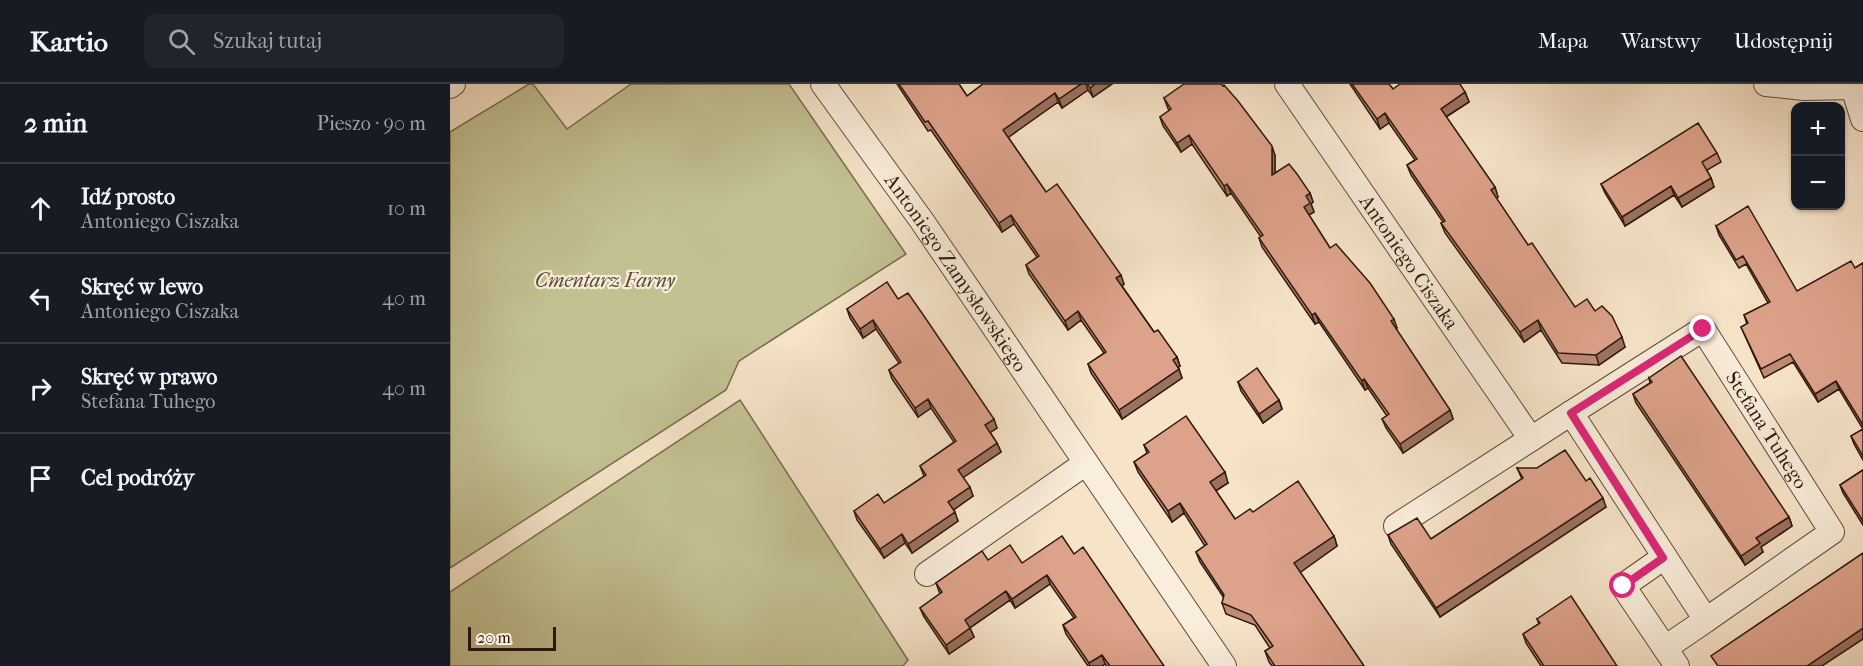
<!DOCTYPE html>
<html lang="pl">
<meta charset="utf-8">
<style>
:root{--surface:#171b24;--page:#20242c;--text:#f1f3f6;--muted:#9ea1a6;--line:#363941}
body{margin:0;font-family:"IM FELL French Canon",serif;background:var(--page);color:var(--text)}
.controls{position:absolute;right:18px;top:18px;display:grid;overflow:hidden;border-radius:12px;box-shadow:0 2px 4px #0004}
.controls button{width:54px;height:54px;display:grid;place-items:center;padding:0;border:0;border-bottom:2px solid var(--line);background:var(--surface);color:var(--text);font:30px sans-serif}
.scale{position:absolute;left:18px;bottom:15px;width:88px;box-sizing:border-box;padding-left:6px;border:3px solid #2f190e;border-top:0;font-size:16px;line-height:21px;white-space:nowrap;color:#2f190e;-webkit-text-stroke:4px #f9eddb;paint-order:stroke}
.stop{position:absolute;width:18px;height:18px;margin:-14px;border:4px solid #db2777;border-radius:50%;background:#fff}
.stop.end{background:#db2777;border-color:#fff;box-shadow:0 2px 6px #0008}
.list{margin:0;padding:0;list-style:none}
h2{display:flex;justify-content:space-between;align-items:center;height:78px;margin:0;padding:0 24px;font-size:26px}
h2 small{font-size:20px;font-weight:400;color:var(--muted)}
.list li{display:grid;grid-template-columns:39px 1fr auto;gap:18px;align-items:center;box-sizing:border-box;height:90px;padding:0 24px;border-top:2px solid var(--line)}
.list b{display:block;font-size:22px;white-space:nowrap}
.list p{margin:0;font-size:20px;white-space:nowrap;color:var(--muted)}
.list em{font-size:20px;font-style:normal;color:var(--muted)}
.icon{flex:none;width:33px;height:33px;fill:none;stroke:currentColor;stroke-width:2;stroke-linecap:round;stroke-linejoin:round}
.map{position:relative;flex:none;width:1413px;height:582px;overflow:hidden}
header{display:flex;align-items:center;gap:36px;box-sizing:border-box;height:84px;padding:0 30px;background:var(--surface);border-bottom:2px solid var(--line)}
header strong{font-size:28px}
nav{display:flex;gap:33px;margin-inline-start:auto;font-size:21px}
.search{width:420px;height:54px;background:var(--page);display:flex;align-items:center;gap:15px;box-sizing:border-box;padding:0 21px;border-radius:12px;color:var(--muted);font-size:22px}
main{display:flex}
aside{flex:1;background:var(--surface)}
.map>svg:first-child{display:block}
</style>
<header>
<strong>Kartio</strong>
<div class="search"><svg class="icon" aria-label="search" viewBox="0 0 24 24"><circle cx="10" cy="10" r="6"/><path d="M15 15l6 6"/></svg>Szukaj tutaj</div>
<nav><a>Mapa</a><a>Warstwy</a><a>Udostępnij</a></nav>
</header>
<main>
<aside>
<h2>2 min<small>Pieszo · 90 m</small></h2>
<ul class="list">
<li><svg class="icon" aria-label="ahead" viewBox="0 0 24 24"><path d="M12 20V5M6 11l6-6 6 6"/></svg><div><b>Idź prosto</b><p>Antoniego Ciszaka</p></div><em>10 m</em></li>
<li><svg class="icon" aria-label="left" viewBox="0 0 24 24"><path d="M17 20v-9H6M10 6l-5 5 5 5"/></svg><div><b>Skręć w lewo</b><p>Antoniego Ciszaka</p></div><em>40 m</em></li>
<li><svg class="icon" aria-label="right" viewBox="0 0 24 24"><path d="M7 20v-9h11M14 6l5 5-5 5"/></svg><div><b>Skręć w prawo</b><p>Stefana Tuhego</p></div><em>40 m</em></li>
<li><svg class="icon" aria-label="arrive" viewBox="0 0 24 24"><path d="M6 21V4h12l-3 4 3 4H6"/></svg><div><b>Cel podróży</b></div></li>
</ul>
</aside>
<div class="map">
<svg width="1413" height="582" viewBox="0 0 1413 582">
<rect width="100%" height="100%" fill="#f6e3c8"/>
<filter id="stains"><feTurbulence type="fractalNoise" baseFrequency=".00333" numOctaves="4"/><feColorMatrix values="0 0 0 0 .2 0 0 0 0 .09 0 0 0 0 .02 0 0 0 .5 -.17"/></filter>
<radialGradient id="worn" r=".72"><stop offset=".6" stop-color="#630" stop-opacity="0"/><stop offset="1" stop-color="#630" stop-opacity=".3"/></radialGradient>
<!-- green -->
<path fill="#c3c192" stroke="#796d50" stroke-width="1.5" d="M79 0H83L117 45 181 0H339L456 170 289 277 276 306 0 484V48Z
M290 316 458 576 453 582H0V508Z"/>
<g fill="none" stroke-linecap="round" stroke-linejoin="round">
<defs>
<g id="minor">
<path id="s1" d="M373 0 472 137 774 582"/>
<path id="s2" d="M837 0 1081 355 1121 329 1256 536 1215 564"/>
<path d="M1316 0 1354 4 1403 3"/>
<path d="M1402 0 1413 35"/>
<path d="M0 2 3 0"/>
<path id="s3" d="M1121 329 1253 245 1382 448 1256 536"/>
<path d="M946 442 1081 355"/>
<path d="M1213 474 1173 502 1227 582"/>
<path d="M477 490 636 379"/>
</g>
</defs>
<!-- minor casing -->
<use href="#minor" stroke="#614c3c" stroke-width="26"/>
<!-- minor -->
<use href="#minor" stroke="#f9eddb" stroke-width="24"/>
</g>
<!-- wall -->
<path fill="#be8b77" stroke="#2f190e" stroke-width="1.5" d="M447 0H509L517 12 533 0H662L643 13 638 6 612 24 608 18 558 53 596 108 674 200 672 202 704 248 727 273 730 282 728 283 732 294 672 335 641 289 638 280 654 269 631 236 618 246 579 190 576 181 587 173 564 140 552 148 481 46 478 47Z
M900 0H939L943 5 1015 8 1019 18 996 33 1045 103 1048 113 1046 114 1078 161 1125 223 1145 227 1175 263 1149 281 1112 279 1091 246 1074 258 995 149 991 139 993 138 961 91 957 81 965 76 939 39 930 45Z
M714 14 825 71V89L860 109 863 118 861 120 864 128 859 131 880 164 947 244 946 245 1000 326 1003 335 953 369 936 344 932 335 937 332 918 304 915 306 869 238 865 240 812 163 809 154 811 153 781 109 777 112 742 60 731 68 713 42 710 33 719 27Z
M1267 69 1271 78 1257 86 1261 94 1264 103 1232 123 1224 111 1175 142 1155 109 1151 100Z
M1266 142 1347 207 1405 184 1413 179V376L1404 360 1401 352 1413 345 1389 305 1368 318 1343 278 1314 294 1291 243 1297 240 1294 231 1318 219 1296 180 1289 184 1269 151Z
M448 215 547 344 540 348 547 359 551 368 513 393 523 412 503 426 508 437 462 469 455 459 434 474 407 436 404 427 434 419 474 392 470 382 504 358 481 324 468 333 442 295 439 286 449 279 426 245 413 254 400 234 397 225Z
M1199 294 1339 433 1342 442 1311 463 1313 468 1295 481 1186 319 1183 310 1200 299Z
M788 298 829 316 832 325 813 339 791 307Z
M694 361 778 399 766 407 785 435 803 428 884 452 887 462 850 488 914 582H822L819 578 815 567 820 564 805 541 776 530 772 519 774 514 750 478 746 468 755 462 734 429 722 438 688 388 684 378 697 369Z
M1067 384 1136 397 1156 423 990 533 941 460 938 451 981 455 1072 395Z
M1413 386V441L1393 409 1390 401Z
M624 470 714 582H657L655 580 652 582H638L616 550 613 541 624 534 600 500 565 524 560 516 520 544 524 553 499 570 474 533 470 524 490 510 486 499 538 476 572 479Z
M1087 535 1167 582H1091L1076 559 1073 550 1089 540Z"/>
<!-- shaded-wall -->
<path fill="#9b7161" stroke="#2f190e" stroke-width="1.5" d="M631 0H636L638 6 612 24 609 15Z
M645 0H662L643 13 640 4Z
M1015 8 1019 18 994 34 991 25Z
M605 9 608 18 556 55 553 46Z
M935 29 939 39 930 45 927 35Z
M739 51 742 60 731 68 727 59Z
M822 62 825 71V100L822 91Z
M1261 94 1264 103 1232 123 1228 114Z
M777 100 781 109 777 112 774 102Z
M1221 102 1224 111 1175 142 1172 133Z
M1045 103 1048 113 1044 115 1041 106Z
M860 109 863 118 861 120 864 128 857 132 854 123 856 112Z
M561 131 564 140 552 148 549 139Z
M671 191 674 200 670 203 666 194Z
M628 227 631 236 618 246 615 237Z
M865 229 869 238 865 240 862 231Z
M944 235 947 244 944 246 941 237Z
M423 236 426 245 413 254 410 245Z
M1088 236 1091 246 1074 258 1070 248Z
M1172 253 1175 263 1149 281 1146 271Z
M727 273 730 282 726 285 723 276Z
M729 285 732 294 672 335 669 326Z
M914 295 918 304 915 306 912 297Z
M1386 297 1389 305 1368 318 1365 310Z
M478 315 481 324 468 333 465 324Z
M829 316 832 325 813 339 809 330Z
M1000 326 1003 335 953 369 950 360Z
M544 335 547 344 538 350 535 341Z
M547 359 551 368 511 395 508 386Z
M775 388 778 399 764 408 760 398Z
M520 403 523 412 502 427 498 418Z
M1153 414 1156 423 990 533 986 524Z
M730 419 734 429 722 438 718 427Z
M505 428 508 437 462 469 458 460Z
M1339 433 1342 442 1311 463 1313 468 1295 481 1291 472 1306 454Z
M452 450 455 459 434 474 430 465Z
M884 452 887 462 848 490 844 479Z
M597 491 600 500 565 524 562 515Z
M556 507 560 516 518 545 515 536Z
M520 544 524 553 499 570 496 561Z
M1413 544V555L1372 582H1357Z
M652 571 655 580 652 582H640L639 579Z"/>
<!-- building -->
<path fill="#dda28a" stroke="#2f190e" stroke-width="1.5" d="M449 0H509L517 12 533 0H631L609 15 605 9 553 46 596 108 607 100 671 191 666 194 704 248 708 246 727 273 723 276 729 285 669 326 638 280 656 268 628 227 615 237 576 181 589 172 561 131 549 139 478 37 475 38Z
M637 0H645L640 4Z
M734 0H771L773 2 774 1 788 17 822 62V91L839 80 847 90 860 109 856 112 860 119 854 123 880 164 886 160 920 199 944 235 941 237 1000 326 950 360 932 335 939 330 914 295 912 297 865 229 862 231 809 154 813 151 777 100 774 102 739 51 727 59 710 33 721 25 714 14Z
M902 0H939L943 5 950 0H1010L1015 8 991 25 1045 103 1041 106 1078 161 1082 159 1125 223 1137 215 1145 227 1152 222 1162 232 1172 253 1146 271 1108 269 1088 236 1070 248 991 139 995 137 957 81 967 75 935 29 927 35Z
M1248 39 1267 69 1252 78 1261 94 1228 114 1221 102 1172 133 1151 100Z
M1298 122 1347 207 1401 177 1405 184 1413 179V341L1386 297 1365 310 1340 270 1311 285 1291 243 1298 239 1294 231 1320 218 1293 172 1286 176 1266 142Z
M437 198 448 215 458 209 474 232 544 335 535 341 547 359 508 386 520 403 498 418 505 428 458 460 452 450 430 465 404 427 428 410 434 419 476 391 470 382 506 357 478 315 465 324 439 286 451 278 423 236 410 245 397 225Z
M1231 272 1339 433 1306 454 1310 459 1291 472 1183 310 1202 298 1199 294Z
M807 284 829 316 809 330 788 298Z
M736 332 775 388 760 398 785 435 800 425 803 428 848 397 884 452 844 479 914 582H825L815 567 823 562 801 531 772 519 774 511 746 468 757 460 730 419 718 427 684 378 699 368 694 361Z
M1413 345V372L1401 352Z
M1115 366 1136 397 1140 394 1153 414 986 524 938 451 967 434 981 455 1073 394 1067 384H1087Z
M1413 386V437L1390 401Z
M612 452 624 470 633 463 714 582H660L652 571 639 579 613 541 626 533 597 491 562 515 556 507 515 536 520 544 496 561 470 524 492 508 486 499 532 467 538 476 560 461 572 479Z
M1413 469V544L1357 582H1268L1261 572Z
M1121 512 1167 582H1094L1073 550 1090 539 1087 535Z"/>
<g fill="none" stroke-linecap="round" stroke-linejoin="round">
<!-- route -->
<path stroke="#db2777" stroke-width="8" d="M1173 502 1213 474 1121 329 1253 245"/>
</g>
<g text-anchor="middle" stroke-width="4.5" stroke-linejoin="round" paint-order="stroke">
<!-- street labels -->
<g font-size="20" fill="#2f190e" stroke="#f9eddb">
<text dy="7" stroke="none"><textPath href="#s2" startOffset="216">Antoniego Ciszaka</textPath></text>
<text dy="7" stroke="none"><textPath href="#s1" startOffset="231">Antoniego Zamysłowskiego</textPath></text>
<text dy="7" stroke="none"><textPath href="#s3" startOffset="276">Stefana Tuhego</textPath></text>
</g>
<!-- park labels -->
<g font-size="20" font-style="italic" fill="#5b4b36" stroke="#f9eddb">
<text x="155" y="203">Cmentarz Farny</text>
</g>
</g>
<rect width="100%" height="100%" filter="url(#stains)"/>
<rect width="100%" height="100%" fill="url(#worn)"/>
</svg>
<div class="controls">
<button>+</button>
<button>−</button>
</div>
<div class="scale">20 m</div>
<div class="stop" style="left:1173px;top:502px"></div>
<div class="stop end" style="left:1253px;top:245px"></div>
</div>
</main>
